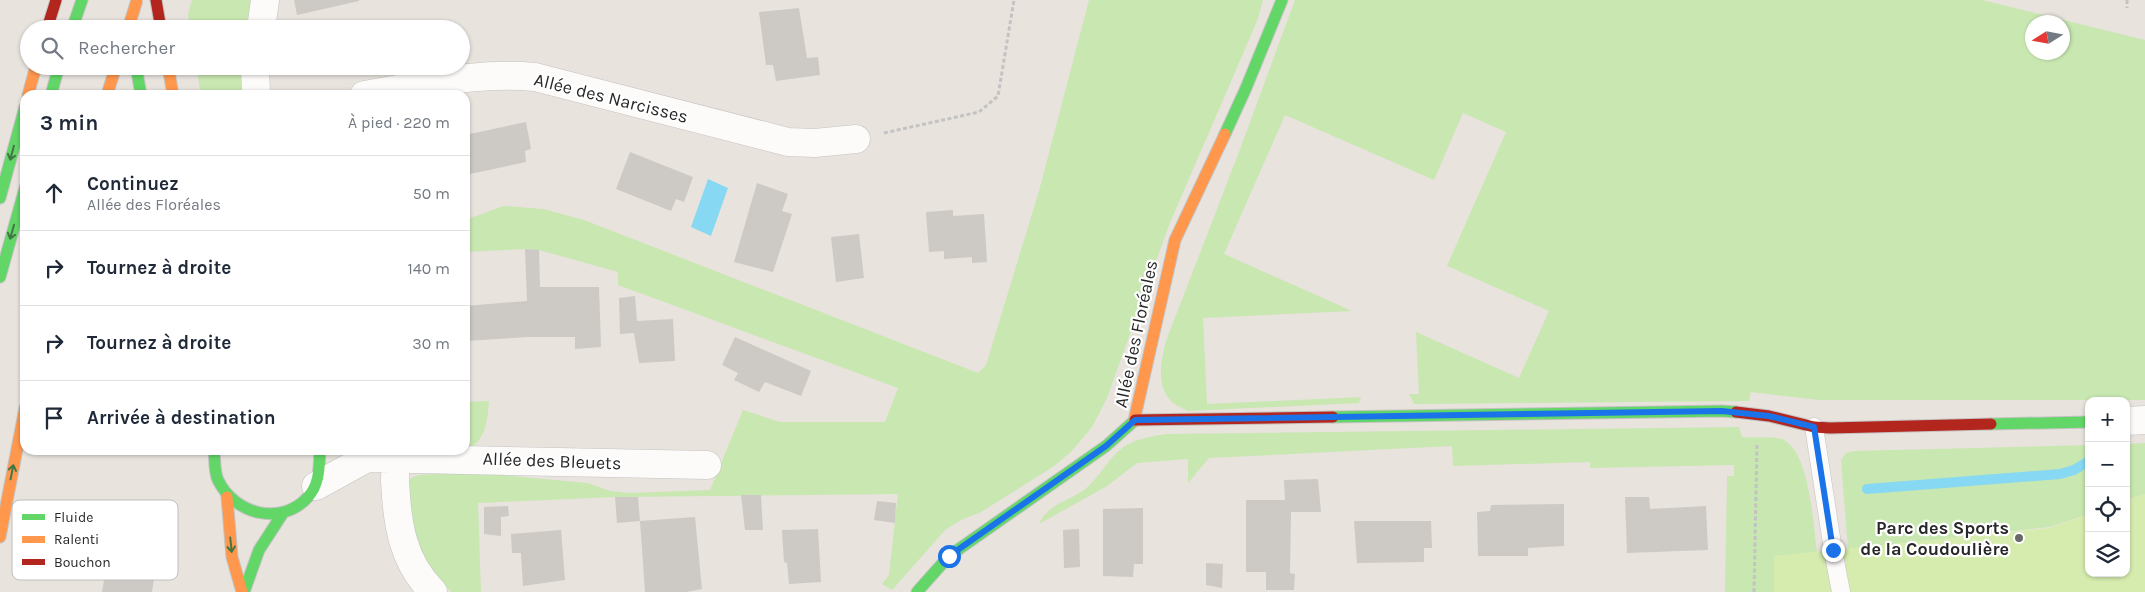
<!DOCTYPE html>
<html lang="fr">
<meta charset="utf-8">
<style>
:root{--surface:#fff;--page:#f2f2f3;--text:#1f2937;--muted:#747a83;--line:#e0e1e3}
body{margin:0;font-family:Karla,sans-serif;background:var(--page);color:var(--text)}
.controls{position:absolute;right:15px;bottom:15px;display:grid;overflow:hidden;border-radius:10px;box-shadow:0 1px 4px #0004}
.controls button{width:45px;height:45px;display:grid;place-items:center;padding:0;border:0;border-bottom:1px solid var(--line);background:var(--surface);color:var(--text);font:25px sans-serif}
.compass{position:absolute;left:2025px;top:15px;width:45px;height:45px;border-radius:50%;background:var(--surface);box-shadow:0 1px 4px #0004;rotate:259deg}
.stop{position:absolute;width:15px;height:15px;margin:-11px;border:4px solid #1a73e8;border-radius:50%;background:#fff}
.stop.end{background:#1a73e8;border-color:#fff;box-shadow:0 1px 5px #0008}
.list{margin:0;padding:0;list-style:none}
h2{display:flex;justify-content:space-between;align-items:center;height:65px;margin:0;padding:0 20px;font-size:21px}
h2 small{font-size:16px;font-weight:400;color:var(--muted)}
.list li{display:grid;grid-template-columns:32px 1fr auto;gap:15px;align-items:center;box-sizing:border-box;height:75px;padding:0 20px;border-top:1px solid var(--line)}
.list b{display:block;font-size:19px;white-space:nowrap}
.list p{margin:0;font-size:16px;white-space:nowrap;color:var(--muted)}
.list em{font-size:16px;font-style:normal;color:var(--muted)}
.icon{flex:none;width:28px;height:28px;fill:none;stroke:currentColor;stroke-width:2;stroke-linecap:round;stroke-linejoin:round}
.map{position:relative;flex:none;width:2145px;height:592px;overflow:hidden}
.search{position:absolute;background:var(--surface);box-shadow:0 1px 4px #0004;left:20px;top:20px;width:450px;height:55px;display:flex;align-items:center;gap:12px;box-sizing:border-box;padding:0 18px;border-radius:28px;color:var(--muted);font-size:19px}
.panel{position:absolute;background:var(--surface);box-shadow:0 1px 4px #0004;left:20px;top:90px;width:450px;height:365px;border-radius:15px}
.map>svg:first-child{display:block}
</style>
<div class="map">
<svg width="2145" height="592" viewBox="0 0 2145 592">
<rect width="100%" height="100%" fill="#e8e3dd"/>
<!-- green -->
<path fill="#c8e7b1" fill-rule="evenodd" d="M192 0H260L255 29H190L188 14Z
M1089 0H1263L1257 21 1169 225 1107 398 1092 427 1071 452 1054 466 981 512 961 520 945 530 892 590 882 584 889 575 898 494 615 497 478 503 481 592H451C425 564 415 550 409 511 407 499 405 490 411 478L419 475 468 472 587 483 611 491 629 493 710 490 743 410 780 422H885L898 388 618 285V272L539 250 525 249 465 252V220L504 206 543 209 584 220 978 373 986 365 1039 191Z
M1295 0H1982L2145 40V400H1819L1751 392 1749 401 1414 404 1409 394H1419L1416 332 1519 378 1549 311 1447 266 1506 132 1463 113 1434 180 1285 115 1224 254 1352 311 1203 318 1207 404 1361 397 1359 403 1188 411C1183 408 1175 406 1171 401 1156 385 1161 360 1166 341L1239 152ZM2032 22H2062V52H2032Z
M196 66H251L250 95H201Z
M489 401C487 423 486 440 466 451L465 402Z
M1739 427 1742 437C1752 438 1776 436 1784 440 1810 454 1813 525 1817 552L1774 556V592H1725L1727 476H1734V465L1590 468V462L1453 466 1452 446 1209 458 1188 483V459L1137 463 1107 486 1039 524C1047 505 1068 501 1084 490 1100 478 1109 455 1127 445 1140 438 1153 436 1167 434Z
M2145 443V494L2126 500V444Z
M2089 445V514L2049 527 1848 549 1841 460 1846 453 1855 451Z"/>
<!-- pitch -->
<path fill="#d6ecae" d="M2145 494V592H1774V556L2049 528 2089 514V573H2126V500Z"/>
<!-- water -->
<path fill="#87d8f3" d="M708 179 728 188 711 236 691 227Z"/>
<g fill="none" stroke-linecap="round" stroke-linejoin="round">
<!-- stream -->
<path stroke="#87d8f3" stroke-width="10" d="M1867 489 2060 474 2074 470 2089 461"/>
</g>
<!-- building -->
<path fill="#cdc9c4" d="M294 0H359V1L297 15Z
M799 8 807 58 818 57 820 75 776 81 773 65H766L759 12Z
M526 122 531 149 525 151 526 162 470 174 465 153V135Z
M630 152 693 177 684 202 676 199 671 211 616 189Z
M757 183 788 194 782 211 792 214 773 272 734 262Z
M953 210V216L984 214 987 262 972 263V257L944 259V251L929 252 926 212Z
M859 234 864 278 836 282 831 237Z
M525 249 539 250 540 287H599L601 347 575 349V337H528L465 341V306L527 301Z
M635 296 637 321 673 319 675 361 639 363 634 333 620 334 619 298Z
M735 337 811 371 801 396 765 382 759 392 734 380 738 373 722 365Z
M1318 479 1321 512H1291L1290 573 1295 574 1294 590H1266V572H1246V500H1285L1284 480Z
M741 495H761L763 530H745Z
M615 497H638L640 521 617 523Z
M1625 497H1649L1650 509 1706 506 1708 550 1627 553Z
M118 500 165 508 152 592H102Z
M877 501 896 503 895 523 874 520Z
M1564 504V546L1528 548V556H1478L1477 512 1490 511 1491 505Z
M508 506 509 516 501 517V536L484 534V507Z
M1143 508V564H1134L1133 577 1103 576V509Z
M695 517 702 589 686 592H645L640 521Z
M1354 521H1431L1432 548H1424V562L1357 563Z
M818 529 821 582 789 584 787 563 784 562 782 530Z
M1079 529 1080 567 1064 568 1063 530Z
M561 530 565 580 523 586 521 553H512L511 534Z
M1206 563 1223 564 1222 588 1206 585Z"/>
<g fill="none" stroke-linecap="round" stroke-linejoin="round">
<defs>
<path id="lane" d="M1814 427 1833 550 1841 592"/>
<path id="street" d="M261 29 265 0
M255 66 256 95
M364 95C421 86 477 71 535 77L788 142 815 143 856 139
M2126 421 2145 420
M395 450C397 460 395 471 395 481 397 523 402 561 433 592
M316 486 367 458 707 465"/>
<path id="fast" d="M72 29 82 0
M136 66 141 95
M51 95 59 66
M1225 134 1246 88 1282 0
M0 198 25 107
M0 277 25 188
M1333 417 1722 411 1736 412
M1991 424 2089 422
M214 450C215 459 214 472 218 480 234 514 281 527 308 497 320 484 319 467 320 450
M244 592 259 550 283 513
M917 592 949 556 1106 446 1134 421"/>
<path id="slow" d="M168 66 173 95
M28 95 36 66
M1134 421 1175 240 1225 134
M227 497 232 557 242 592
M0 537 25 408"/>
<path id="jam" d="M156 0 161 29
M47 29 56 0
M1736 412 1769 416 1814 427 1830 428 1991 424
M1135 420 1333 417"/>
</defs>
<!-- lane casing -->
<use href="#lane" stroke="#c4c3c3" stroke-width="19"/>
<!-- street casing -->
<use href="#street" stroke="#c4c3c3" stroke-width="29"/>
<!-- fast casing -->
<use href="#fast" stroke="#c4c3c3" stroke-width="13"/>
<!-- slow casing -->
<use href="#slow" stroke="#c4c3c3" stroke-width="13"/>
<!-- jam casing -->
<use href="#jam" stroke="#c4c3c3" stroke-width="13"/>
<!-- path -->
<path stroke="#c4c3c3" stroke-width="3" stroke-dasharray="4 2.5" stroke-linecap="butt" d="M2127 0V8
M884 133 979 112 998 96 1014 0
M1754 592 1757 445"/>
<!-- lane -->
<use href="#lane" stroke="#fcfbfa" stroke-width="18"/>
<!-- street -->
<use href="#street" stroke="#fcfbfa" stroke-width="28"/>
<!-- fast -->
<use href="#fast" stroke="#63d668" stroke-width="11"/>
<!-- slow -->
<use href="#slow" stroke="#ff974d" stroke-width="11"/>
<!-- jam -->
<use href="#jam" stroke="#b3261e" stroke-width="11"/>
<defs>
<path id="slow-bridge" d="M128 29 137 0
M107 95 116 66"/>
</defs>
<!-- slow-bridge casing -->
<use href="#slow-bridge" stroke="#c4c2c0" stroke-width="13" stroke-linecap="butt"/>
<!-- slow-bridge -->
<use href="#slow-bridge" stroke="#ff974d" stroke-width="11"/>
</g>
<!-- one-way arrows -->
<defs><path id="oneway-shaft" d="M-6 0H5M1.5-3L5.5 0L1.5 3" fill="none" stroke-width="1.6" stroke-linecap="round" stroke-linejoin="round" transform="scale(1.25)"/></defs>
<g stroke="#437645">
<use href="#oneway-shaft" transform="translate(12 153) rotate(105)"/>
<use href="#oneway-shaft" transform="translate(12 232) rotate(106)"/>
<use href="#oneway-shaft" transform="translate(12 472) rotate(-79)"/>
<use href="#oneway-shaft" transform="translate(231 545) rotate(84)"/>
</g>
<g fill="none" stroke-linecap="round" stroke-linejoin="round">
<!-- route -->
<path stroke="#1a73e8" stroke-width="6" d="M949 556 1106 446 1135 420 1722 411 1769 416 1814 427 1833 550"/>
</g>
<!-- markers -->
<circle fill="#6b6967" stroke="#fff" stroke-width="2" cx="2019" cy="538" r="5"/>
<g text-anchor="middle" stroke-width="4.5" stroke-linejoin="round" paint-order="stroke">
<!-- street labels -->
<g font-size="18" fill="#282828" stroke="#fff">
<text transform="translate(611 98) rotate(14)" y="6">Allée des Narcisses</text>
<text transform="translate(1136 334) rotate(-78)" y="6">Allée des Floréales</text>
<text transform="translate(552 461) rotate(2)" y="6">Allée des Bleuets</text>
</g>
<!-- poi labels -->
<g font-size="18" font-weight="bold" fill="#282828" stroke="#fff" text-anchor="end">
<text x="2009" y="534">Parc des Sports<tspan x="2009" dy="21">de la Coudoulière</tspan></text>
</g>
</g>
<!-- legend -->
<rect x="12" y="500" width="166" height="80" rx="8" fill="#fff" stroke="#bebebe" stroke-width="1"/>
<rect x="22" y="514" width="23" height="6" fill="#63d668"/>
<rect x="22" y="536" width="23" height="7" fill="#ff974d"/>
<rect x="22" y="559" width="23" height="6" fill="#b3261e"/>
<g font-size="14" fill="#282828">
<text x="54" y="522">Fluide</text>
<text x="54" y="544">Ralenti</text>
<text x="54" y="567">Bouchon</text>
</g>
</svg>
<div class="controls">
<button>+</button>
<button>−</button>
<button><svg class="icon" aria-label="locate" viewBox="0 0 24 24"><circle cx="12" cy="12" r="6"/><path d="M12 2v4M12 18v4M2 12h4M18 12h4"/></svg></button>
<button><svg class="icon" aria-label="layers" viewBox="0 0 24 24"><path d="M12 4l9 5-9 5-9-5zM3 14l9 5 9-5"/></svg></button>
</div>
<svg class="compass" viewBox="-18 -18 36 36"><path d="M0-13l5 13h-10z" fill="#e53935"/><path d="M0 13l5-13h-10z" fill="#747a83"/></svg>
<div class="stop" style="left:949px;top:556px"></div>
<div class="stop end" style="left:1833px;top:550px"></div>
<div class="search"><svg class="icon" aria-label="search" viewBox="0 0 24 24"><circle cx="10" cy="10" r="6"/><path d="M15 15l6 6"/></svg>Rechercher</div>
<section class="panel">
<h2>3 min<small>À pied · 220 m</small></h2>
<ul class="list">
<li><svg class="icon" aria-label="ahead" viewBox="0 0 24 24"><path d="M12 20V5M6 11l6-6 6 6"/></svg><div><b>Continuez</b><p>Allée des Floréales</p></div><em>50 m</em></li>
<li><svg class="icon" aria-label="right" viewBox="0 0 24 24"><path d="M7 20v-9h11M14 6l5 5-5 5"/></svg><div><b>Tournez à droite</b></div><em>140 m</em></li>
<li><svg class="icon" aria-label="right" viewBox="0 0 24 24"><path d="M7 20v-9h11M14 6l5 5-5 5"/></svg><div><b>Tournez à droite</b></div><em>30 m</em></li>
<li><svg class="icon" aria-label="arrive" viewBox="0 0 24 24"><path d="M6 21V4h12l-3 4 3 4H6"/></svg><div><b>Arrivée à destination</b></div></li>
</ul>
</section>
</div>
